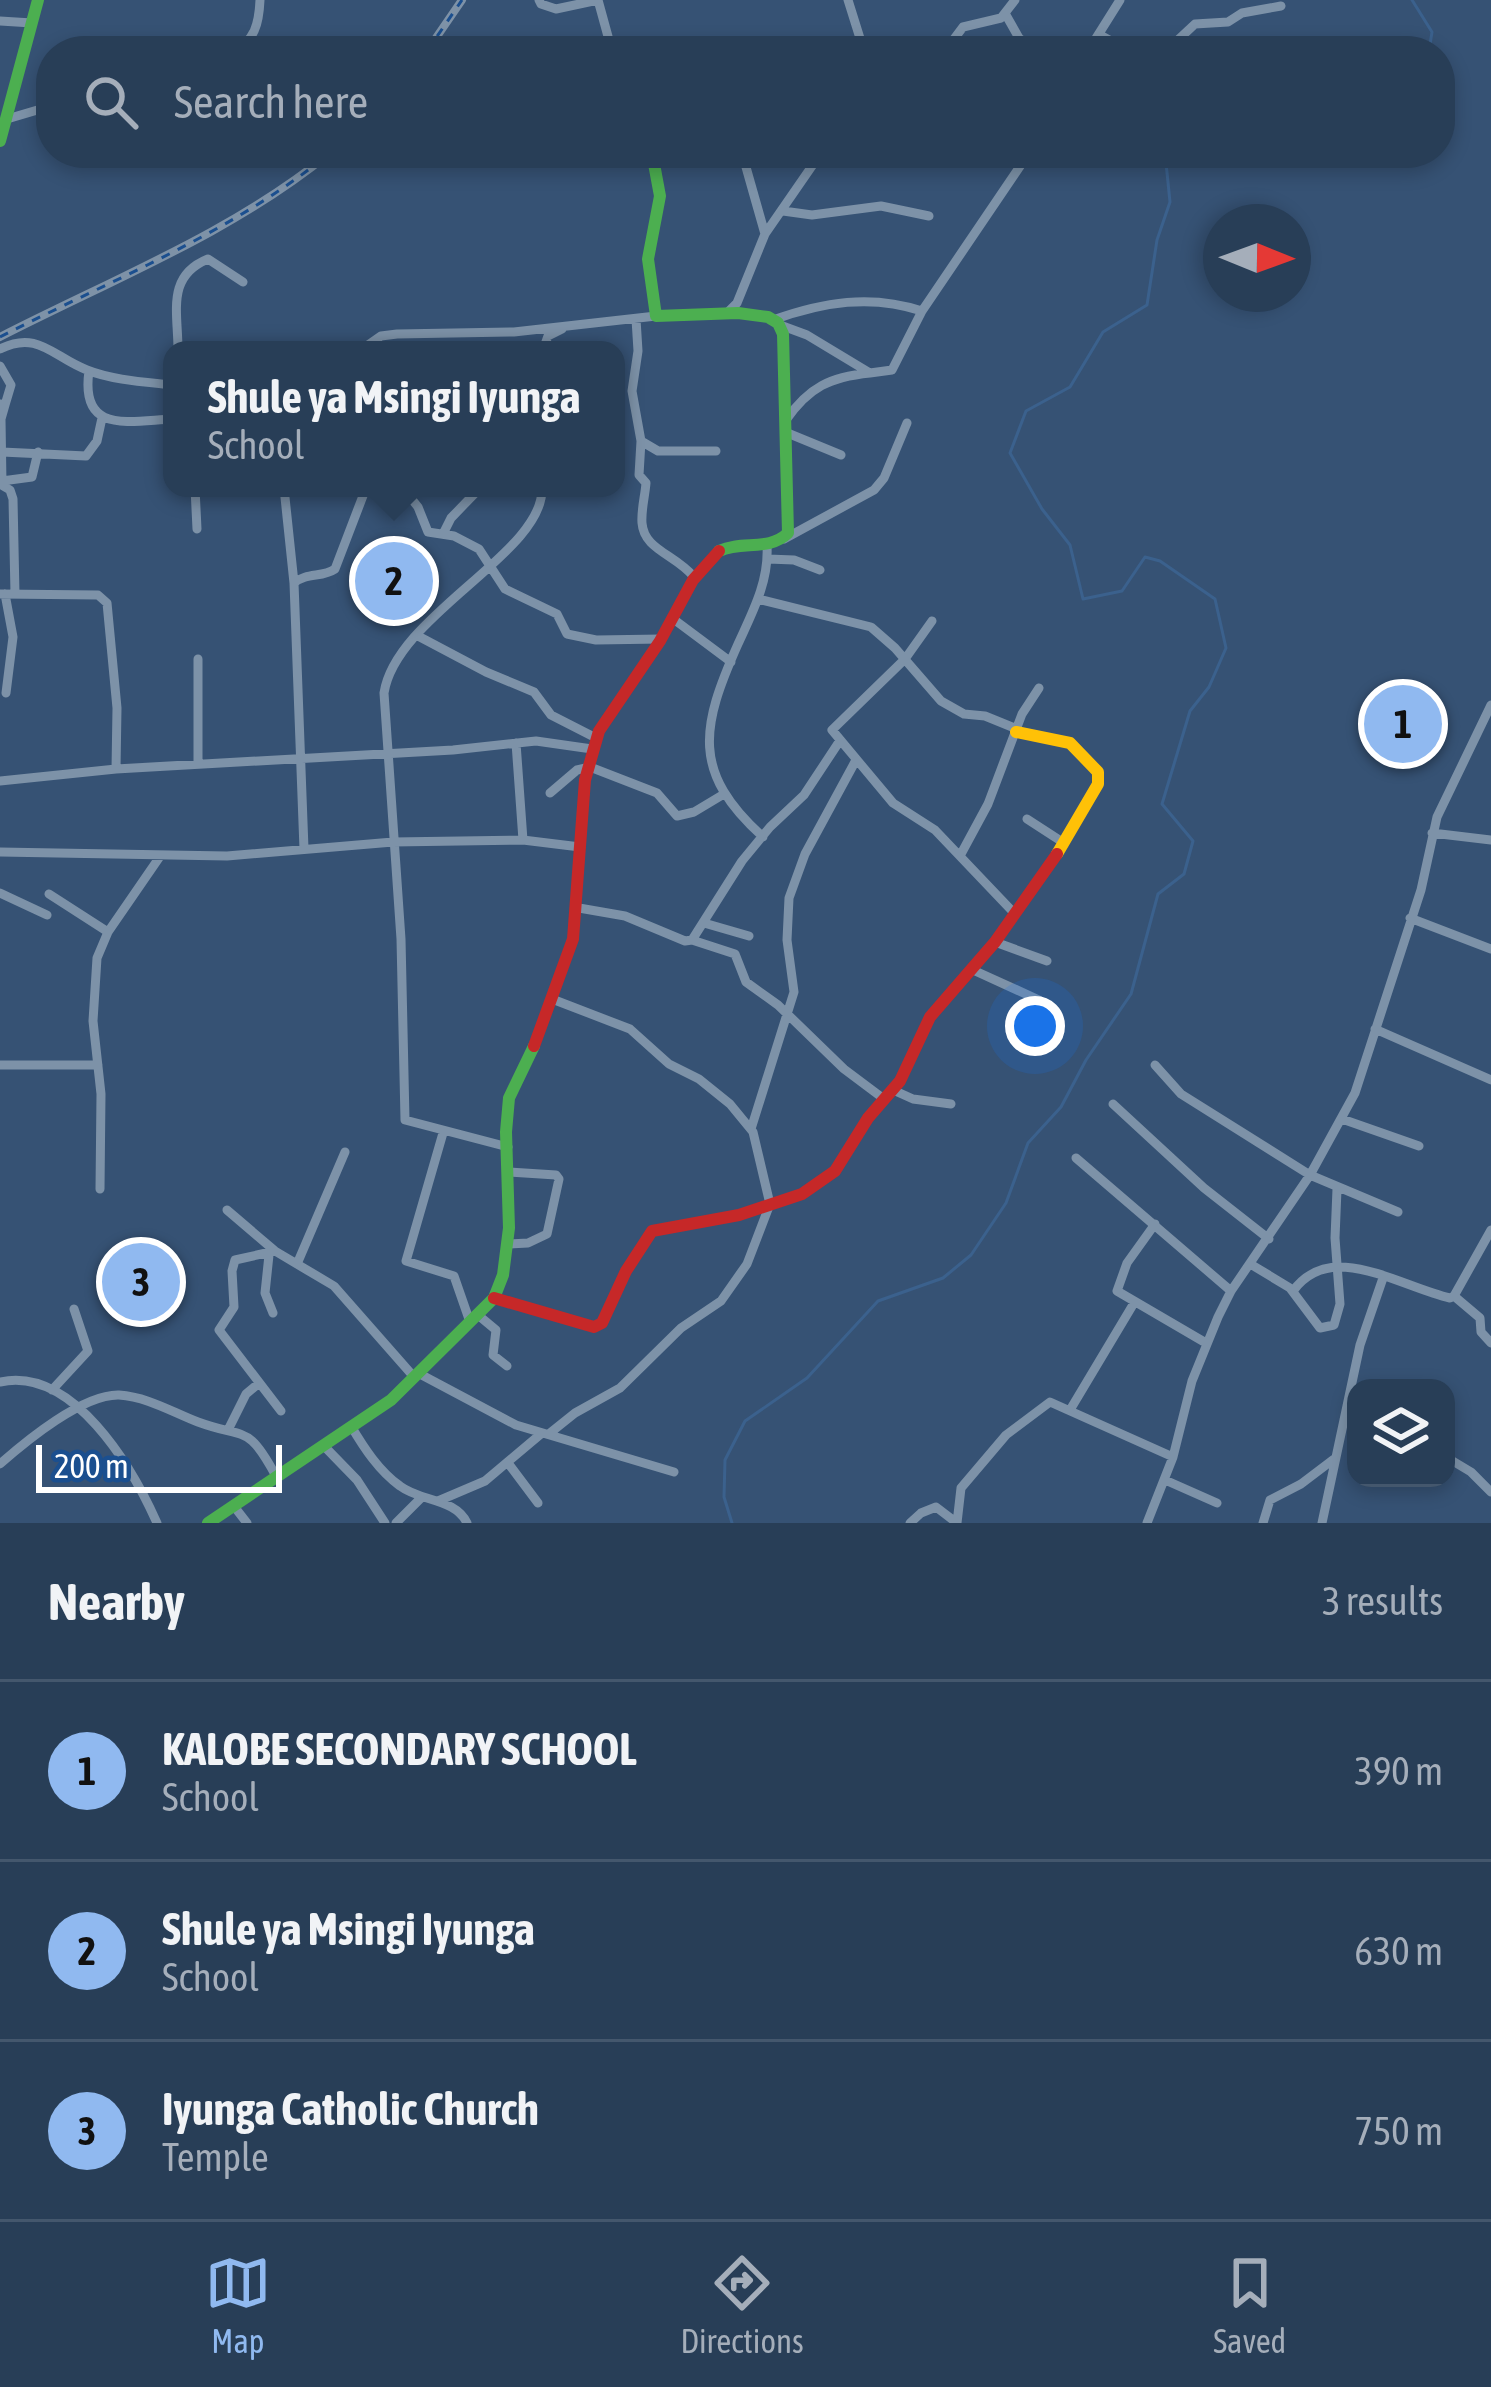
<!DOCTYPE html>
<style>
:root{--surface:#283e57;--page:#344961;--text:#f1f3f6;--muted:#a5aeba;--line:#44576d;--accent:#90b9f0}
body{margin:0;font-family:"Asap Condensed",sans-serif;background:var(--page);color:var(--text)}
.controls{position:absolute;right:36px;bottom:36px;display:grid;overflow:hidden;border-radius:24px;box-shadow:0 6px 18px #0003}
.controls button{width:108px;height:108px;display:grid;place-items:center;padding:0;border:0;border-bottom:3px solid var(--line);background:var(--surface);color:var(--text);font:60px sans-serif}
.compass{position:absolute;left:1203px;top:204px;width:108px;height:108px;border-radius:50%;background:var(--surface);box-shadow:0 6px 18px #0003;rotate:91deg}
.scale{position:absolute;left:36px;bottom:30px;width:246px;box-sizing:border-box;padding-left:12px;border:6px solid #fff;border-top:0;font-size:33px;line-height:42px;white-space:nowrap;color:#fff;-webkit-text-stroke:9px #1b4f8f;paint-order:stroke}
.you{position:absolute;left:1035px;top:1026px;width:42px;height:42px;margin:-30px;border:9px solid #fff;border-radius:50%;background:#1a73e8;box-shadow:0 0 0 18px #1a73e833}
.badge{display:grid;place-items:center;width:78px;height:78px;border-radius:50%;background:var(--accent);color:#111;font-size:39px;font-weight:700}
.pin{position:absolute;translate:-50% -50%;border:6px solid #fff;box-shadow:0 3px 12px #0006}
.popup{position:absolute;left:163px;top:341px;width:462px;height:156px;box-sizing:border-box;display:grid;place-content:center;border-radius:24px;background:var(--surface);filter:drop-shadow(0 3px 9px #0005);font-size:39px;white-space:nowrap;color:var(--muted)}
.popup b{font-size:45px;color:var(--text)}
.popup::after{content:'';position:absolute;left:50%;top:100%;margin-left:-24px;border:24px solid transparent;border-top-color:var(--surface)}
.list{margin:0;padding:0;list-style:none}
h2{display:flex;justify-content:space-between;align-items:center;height:156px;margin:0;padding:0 48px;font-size:51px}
h2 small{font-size:39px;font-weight:400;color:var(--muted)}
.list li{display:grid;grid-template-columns:78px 1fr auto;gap:36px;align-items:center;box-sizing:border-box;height:180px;padding:0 48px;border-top:3px solid var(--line)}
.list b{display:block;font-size:45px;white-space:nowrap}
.list p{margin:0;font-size:39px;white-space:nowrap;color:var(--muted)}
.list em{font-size:39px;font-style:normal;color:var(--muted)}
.icon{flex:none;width:66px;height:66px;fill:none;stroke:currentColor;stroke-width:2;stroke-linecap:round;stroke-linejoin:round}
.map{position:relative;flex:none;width:1491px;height:1523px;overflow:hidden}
.search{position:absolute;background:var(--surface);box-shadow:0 6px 18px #0003;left:36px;right:36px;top:36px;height:132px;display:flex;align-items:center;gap:30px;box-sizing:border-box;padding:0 42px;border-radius:48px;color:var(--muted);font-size:45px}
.sheet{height:696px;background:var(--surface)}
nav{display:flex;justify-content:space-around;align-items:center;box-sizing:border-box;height:168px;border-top:3px solid var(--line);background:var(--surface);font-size:33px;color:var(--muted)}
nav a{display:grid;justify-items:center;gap:6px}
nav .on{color:var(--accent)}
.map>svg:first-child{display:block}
</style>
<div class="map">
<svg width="1491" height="1523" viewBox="0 0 1491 1523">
<rect width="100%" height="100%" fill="#365274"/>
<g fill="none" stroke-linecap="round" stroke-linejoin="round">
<!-- stream -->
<path stroke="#3b618d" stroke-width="3" d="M1412 0 1432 32 1429 51
M732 1523 724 1497 725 1460 745 1421 807 1378 878 1301 943 1278 971 1255 1006 1203 1028 1143 1061 1107 1086 1060 1131 994 1158 894 1184 874 1193 841 1162 804 1190 711 1209 687 1226 648 1215 599 1160 561 1145 557 1122 591 1083 599 1070 545 1042 509 1010 453 1026 411 1070 387 1103 332 1147 305 1157 240 1170 202 1165 153"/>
<!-- street -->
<path stroke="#7d92a8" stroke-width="9" d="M539 0 541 4 556 9 598 0 612 51
M848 0 864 51
M1006 15 1019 38 1036 51
M0 21 32 23
M1100 35 1129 51
M232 51C255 42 259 23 260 0
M945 51 963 27 1001 18 1015 0
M1088 51 1120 0
M1166 51 1195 24 1228 22 1242 13 1281 6
M7 119 51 106
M742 153 765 234
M938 153 941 155
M783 211 812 215 881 206 929 216
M728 312 737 303 765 234 821 153
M636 319 638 351 632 391 641 441 639 475 646 483C645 496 641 510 642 523 644 550 675 554 694 577
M773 320C823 302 871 294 922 311
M780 325 807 335 870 373 892 370 922 311 1029 153
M0 349C38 330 53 357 87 370 112 380 145 382 172 385
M178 350C178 312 166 276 208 259L243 282
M361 350 381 336 397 334 514 332 656 316
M543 350 548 336 562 329
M0 366 11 385 5 405 0 404
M89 371C80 434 128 421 172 419
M786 420C809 387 830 377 870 373
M785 432 841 455
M641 441 658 451H716
M2 452 86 456 97 441 102 418
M2 481 32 477 38 452
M0 484 10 490 13 499 15 594
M2 484 1 419 5 405
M195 488 197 529
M284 488 294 583 304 849
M375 488 378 496 406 492 418 507 428 532 454 536 479 549 505 589 557 614 567 634 596 640 661 639
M443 534 451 518 480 488
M784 539 874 490 884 478 907 423
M768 559 794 560 820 570
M294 583C307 572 322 578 335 569L366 488
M0 594 98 595 107 603 117 708 116 769
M5 594 13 637 6 693
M758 599 871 627 895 648 941 701 964 714 985 716 1017 729
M672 618 731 662
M932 621 905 659 832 730 893 803 935 830 1015 914
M418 636 486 672 534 692 551 715 596 738
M198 659V764
M516 743 523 840
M0 781 116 769 453 750 536 741 592 749
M550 793 577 770 590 767 657 793 677 816 694 812 724 794
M1027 819 1064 843
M1432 833 1491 840
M763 837C691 772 701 727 738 644 752 613 769 582 767 546
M0 852 227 856 393 842 523 840 580 847
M961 854 988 804 1022 714 1039 688
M0 893 47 915
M49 894 108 932
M579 908 625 916 685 941 692 940 742 861 770 827 804 795 839 742
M1410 918 1491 949
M704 923 749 936
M692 940 735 954 746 982 778 1005 844 1069 884 1099
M995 942 1047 961
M973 970 1039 1000
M1375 1029 1491 1080
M0 1065H98
M1155 1065 1181 1094 1310 1175 1398 1212
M893 1090 913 1099 951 1104
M1113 1104 1204 1188 1269 1239
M1342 1119 1419 1146
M751 1129 794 992 787 940 789 898 805 854 856 760
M443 1133 406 1261 454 1276 470 1322
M508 1147 405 1120 401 939 384 693C396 615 544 553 542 488
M1076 1158 1231 1291
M100 1189 101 1094 93 1021 97 958 108 932 161 855
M227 1210 275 1251 334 1286 414 1377
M1155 1224 1127 1263 1117 1291 1206 1343
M509 1244 528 1243 547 1234 559 1179 556 1175 509 1172
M275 1251 235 1260 232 1271 234 1307 219 1330 281 1411
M269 1255 265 1293 273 1313
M297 1264 345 1152
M1252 1265 1290 1288 1320 1328 1334 1325 1340 1304 1335 1238 1337 1189
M1293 1291C1331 1239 1398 1286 1450 1298L1454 1296 1491 1230
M1454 1296 1480 1318 1481 1332 1491 1343
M478 1315 496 1330 493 1355 507 1366
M418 1373 516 1425 674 1472
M0 1382C73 1366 132 1467 157 1523
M52 1390 88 1351 74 1309
M1070 1410 1134 1303
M351 1426C364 1448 379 1471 400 1486 421 1502 455 1498 467 1523
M229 1428 246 1394 258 1384
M550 1433 575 1413 620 1388 681 1328 721 1301 747 1264 770 1204 753 1132 730 1104 699 1079 669 1064 630 1029 552 999
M323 1445 357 1480 385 1523
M1446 1457 1471 1472 1491 1492
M508 1463 538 1503
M0 1464C26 1441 83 1394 119 1395 148 1397 172 1412 198 1422 247 1440 247 1423 276 1476
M1165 1480 1217 1503
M438 1501 485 1481 542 1433
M233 1505 247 1523
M396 1523 422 1497
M910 1523 921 1513 936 1507 957 1523
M957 1523 961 1488 1006 1435 1050 1402 1173 1457
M1147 1523 1173 1457 1192 1381 1218 1317 1231 1291 1310 1175 1355 1093 1421 890 1437 817 1491 705
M1263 1523 1270 1500 1301 1484 1334 1459
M1322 1523 1360 1345 1383 1278"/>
<!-- fast -->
<path stroke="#4caf50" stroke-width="12" d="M0 141 38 0
M652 153 660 196 648 259 656 316 738 313 768 317 778 323 783 334 788 533C768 552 743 540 719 551
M208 1523 391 1400 494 1298 503 1275 509 1228 506 1132 509 1098 534 1046"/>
<!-- slow -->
<path stroke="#ffc107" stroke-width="12" d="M1016 732 1070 743 1098 772V784L1057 854"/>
<!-- jam -->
<path stroke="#c62828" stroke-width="12" d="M534 1046 573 939 585 780 599 731 660 641 693 580 719 551
M494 1298 594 1327 602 1323 626 1271 652 1231 739 1215 802 1194 835 1171 868 1118 900 1081 930 1017 995 942 1057 854"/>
<defs>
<path id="rail" d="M427 51 462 0
M0 337C111 280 232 233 330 153"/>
</defs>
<!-- rail casing -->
<use href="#rail" stroke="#7e92a7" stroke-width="8"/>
<!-- rail -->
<use href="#rail" stroke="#1b4f8f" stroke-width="3" stroke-dasharray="9" stroke-linecap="butt"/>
</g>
</svg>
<div class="controls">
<button><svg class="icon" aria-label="layers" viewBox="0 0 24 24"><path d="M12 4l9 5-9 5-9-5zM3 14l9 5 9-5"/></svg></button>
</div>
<svg class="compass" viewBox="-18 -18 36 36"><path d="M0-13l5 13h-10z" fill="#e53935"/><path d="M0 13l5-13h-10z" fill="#a5aeba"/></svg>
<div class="scale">200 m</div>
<div class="you"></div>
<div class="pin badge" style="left:1403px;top:724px">1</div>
<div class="pin badge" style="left:394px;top:581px">2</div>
<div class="popup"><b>Shule ya Msingi Iyunga</b>School</div>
<div class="pin badge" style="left:141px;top:1282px">3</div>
<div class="search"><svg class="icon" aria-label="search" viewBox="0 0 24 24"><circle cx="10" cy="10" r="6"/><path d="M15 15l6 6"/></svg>Search here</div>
</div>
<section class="sheet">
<h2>Nearby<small>3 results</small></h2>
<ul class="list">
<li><span class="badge">1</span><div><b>KALOBE SECONDARY SCHOOL</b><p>School</p></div><em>390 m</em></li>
<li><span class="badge">2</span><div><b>Shule ya Msingi Iyunga</b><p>School</p></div><em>630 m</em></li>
<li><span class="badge">3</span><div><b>Iyunga Catholic Church</b><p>Temple</p></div><em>750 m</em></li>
</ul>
</section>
<nav>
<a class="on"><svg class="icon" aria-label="map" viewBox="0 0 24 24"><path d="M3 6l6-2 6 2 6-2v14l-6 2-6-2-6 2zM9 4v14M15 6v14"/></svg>Map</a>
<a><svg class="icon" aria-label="directions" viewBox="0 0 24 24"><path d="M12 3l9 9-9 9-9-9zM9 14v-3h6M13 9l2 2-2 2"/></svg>Directions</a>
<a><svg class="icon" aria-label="saved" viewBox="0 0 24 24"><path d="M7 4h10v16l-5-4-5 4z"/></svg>Saved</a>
</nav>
